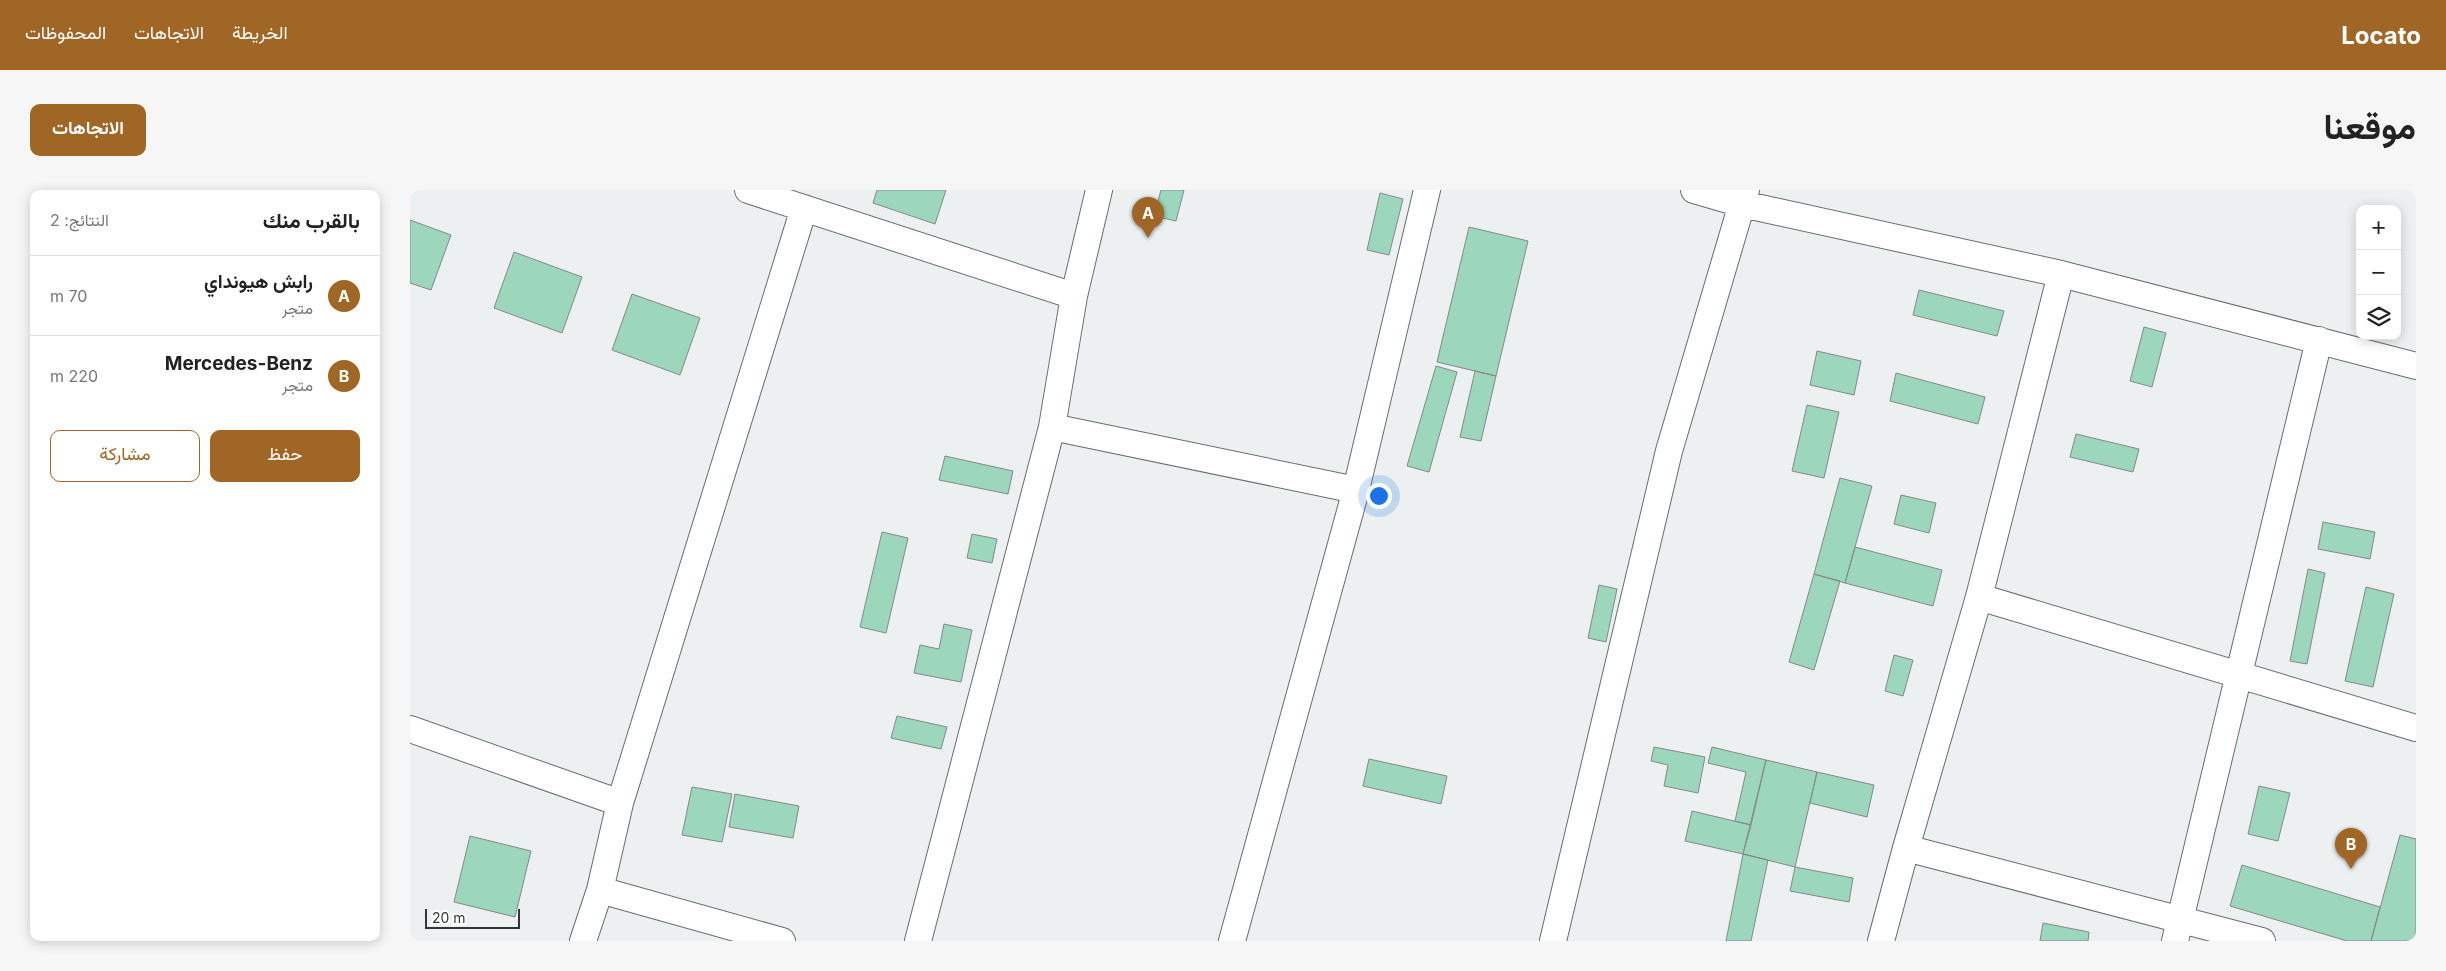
<!DOCTYPE html>
<html lang="ar">
<meta charset="utf-8">
<style>
:root{--surface:#fff;--page:#f6f6f6;--text:#222;--muted:#767676;--line:#e0e0e0;--accent:#a06626}
body{margin:0;font-family:Inter,Vazirmatn,sans-serif;background:var(--page);color:var(--text);direction:rtl}
.controls{position:absolute;right:15px;top:15px;display:grid;overflow:hidden;border-radius:10px;box-shadow:0 2px 12px #0003}
.controls button{width:45px;height:45px;display:grid;place-items:center;padding:0;border:0;border-bottom:1px solid var(--line);background:var(--surface);color:var(--text);font:25px sans-serif}
.scale{position:absolute;left:15px;bottom:12px;width:95px;box-sizing:border-box;padding-left:5px;border:2px solid #333535;border-top:0;font-size:14px;line-height:18px;white-space:nowrap;color:#333535;-webkit-text-stroke:4px #fff;paint-order:stroke}
.you{position:absolute;left:968px;top:305px;width:18px;height:18px;margin:-12px;border:4px solid #fff;border-radius:50%;background:#1a73e8;box-shadow:0 0 0 8px #1a73e833}
.badge{display:grid;place-items:center;width:32px;height:32px;border-radius:50%;background:var(--accent);color:#fff;font-size:16px;font-weight:700}
.pin{position:absolute;translate:-50% -41px;filter:drop-shadow(0 1px 2px #0008)}
.pin::after{content:'';position:absolute;top:26px;width:18px;height:15px;background:inherit;clip-path:polygon(0 0,100% 0,50% 100%)}
.list{margin:0;padding:0;list-style:none}
h2{display:flex;justify-content:space-between;align-items:center;height:65px;margin:0;padding:0 20px;font-size:21px}
h2 small{font-size:16px;font-weight:400;color:var(--muted)}
.list li{display:grid;grid-template-columns:32px 1fr auto;gap:15px;align-items:center;box-sizing:border-box;height:80px;padding:0 20px;border-top:1px solid var(--line)}
.list b{display:block;font-size:19px;white-space:nowrap}
.list p{margin:0;font-size:16px;white-space:nowrap;color:var(--muted)}
.list em{font-size:16px;font-style:normal;color:var(--muted)}
.actions{display:flex;gap:10px;padding:15px 20px}
.actions a{flex:1;padding:11px 0;border:1px solid var(--accent);border-radius:10px;text-align:center;font-size:18px;color:var(--accent)}
.actions .main{background:var(--accent);color:#fff}
.icon{flex:none;width:28px;height:28px;fill:none;stroke:currentColor;stroke-width:2;stroke-linecap:round;stroke-linejoin:round}
.map{position:relative;flex:none;width:2006px;height:751px;overflow:hidden;direction:ltr;border-radius:10px}
header{display:flex;align-items:center;gap:30px;box-sizing:border-box;height:70px;padding:0 25px;background:var(--accent);color:#fff}
header strong{font-size:24px}
nav{display:flex;gap:28px;margin-inline-start:auto;font-size:18px}
.intro{display:flex;align-items:center;justify-content:space-between;box-sizing:border-box;height:120px;padding:0 30px}
h1{margin:0;font-size:35px}
.button{padding:12px 22px;border-radius:10px;background:var(--accent);color:#fff;font-size:18px;font-weight:700}
main{display:flex;gap:30px;padding:0 30px}
aside{flex:1;background:var(--surface);border-radius:10px;box-shadow:0 2px 12px #0003}
.map>svg:first-child{display:block}
</style>
<header>
<strong>Locato</strong>
<nav><a>الخريطة</a><a>الاتجاهات</a><a>المحفوظات</a></nav>
</header>
<div class="intro"><h1>موقعنا</h1><a class="button">الاتجاهات</a></div>
<main>
<div class="map">
<svg width="2006" height="751" viewBox="0 0 2006 751">
<rect width="100%" height="100%" fill="#ecf0f0"/>
<!-- building -->
<path fill="#9bd6bd" stroke="#858987" d="M467 0H536L525 34 463 13Z
M751 0H774L766 31 744 26Z
M970 3 993 9 979 65 957 60Z
M0 30 41 45 21 100 0 93Z
M1059 37 1118 51 1086 186 1027 172Z
M104 62 172 87 152 143 84 118Z
M1509 100 1594 121 1587 146 1503 125Z
M222 104 290 128 270 185 202 160Z
M1734 137 1756 143 1742 197 1720 191Z
M1407 161 1451 171 1444 205 1400 195Z
M1026 176 1047 182 1019 282 997 276Z
M1065 181 1086 186 1071 251 1050 247Z
M1486 183 1575 207 1568 234 1480 211Z
M1397 215 1429 222 1414 288 1382 281Z
M1666 244 1729 259 1723 282 1660 267Z
M535 266 603 281 598 304 529 290Z
M1430 288 1462 296 1435 393 1404 384Z
M1491 305 1526 313 1519 343 1484 334Z
M1913 332 1965 342 1960 369 1908 359Z
M472 342 498 348 476 443 450 437Z
M562 344 587 349 582 373 557 368Z
M1445 357 1532 380 1523 416 1435 393Z
M1898 379 1915 383 1897 474 1880 471Z
M1404 384 1430 391 1404 480 1379 472Z
M1189 395 1207 399 1196 452 1178 448Z
M1956 397 1984 404 1963 497 1935 491Z
M534 434 562 440 551 492 504 483 510 455 529 459Z
M1484 465 1503 470 1493 506 1475 501Z
M487 526 537 537 531 559 481 548Z
M1244 557 1295 567 1288 603 1254 596 1258 575 1241 571Z
M1302 557 1356 570 1341 635 1325 631 1336 582 1298 573Z
M959 569 1037 586 1031 614 953 596Z
M1356 570 1407 582 1385 677 1333 664Z
M1407 582 1464 595 1457 627 1400 613Z
M1849 596 1880 603 1868 651 1838 644Z
M282 597 322 604 312 652 272 645Z
M325 604 389 616 383 648 319 637Z
M1282 621 1341 635 1333 664 1275 651Z
M1990 645 2006 649V751H1961Z
M60 646 121 661 105 727 44 712Z
M1333 664 1358 670 1341 751H1316Z
M1832 675 1970 717 1961 751H1937L1820 716Z
M1385 677 1443 688 1439 712 1380 701Z
M1633 733 1679 742 1678 751H1630Z"/>
<g fill="none" stroke-linecap="round" stroke-linejoin="round">
<defs>
<path id="minor" d="M338 0 664 106 642 237 508 751
M1284 0 1332 14 1651 84 2006 176
M664 106 689 0
M642 237 946 300 1017 0
M1569 407 2006 538
M0 539 210 613
M1496 658 1852 751
M190 700 372 751
M173 751 190 700 210 613 394 18
M822 751 946 300
M1143 751 1259 261 1336 0
M1471 751 1496 658 1569 407 1651 84
M1765 751 1909 150"/>
</defs>
<!-- minor casing -->
<use href="#minor" stroke="#696d6d" stroke-width="28"/>
<!-- minor -->
<use href="#minor" stroke="#fff" stroke-width="26"/>
</g>
</svg>
<div class="controls">
<button>+</button>
<button>−</button>
<button><svg class="icon" aria-label="layers" viewBox="0 0 24 24"><path d="M12 4l9 5-9 5-9-5zM3 14l9 5 9-5"/></svg></button>
</div>
<div class="scale">20 m</div>
<div class="you"></div>
<div class="pin badge" style="left:738px;top:48px">A</div>
<div class="pin badge" style="left:1941px;top:679px">B</div>
</div>
<aside>
<h2>بالقرب منك<small>النتائج: 2</small></h2>
<ul class="list">
<li><span class="badge">A</span><div><b>رابش هيونداي</b><p>متجر</p></div><em>70 m</em></li>
<li><span class="badge">B</span><div><b>Mercedes-Benz</b><p>متجر</p></div><em>220 m</em></li>
</ul>
<div class="actions"><a class="main">حفظ</a><a>مشاركة</a></div>
</aside>
</main>
